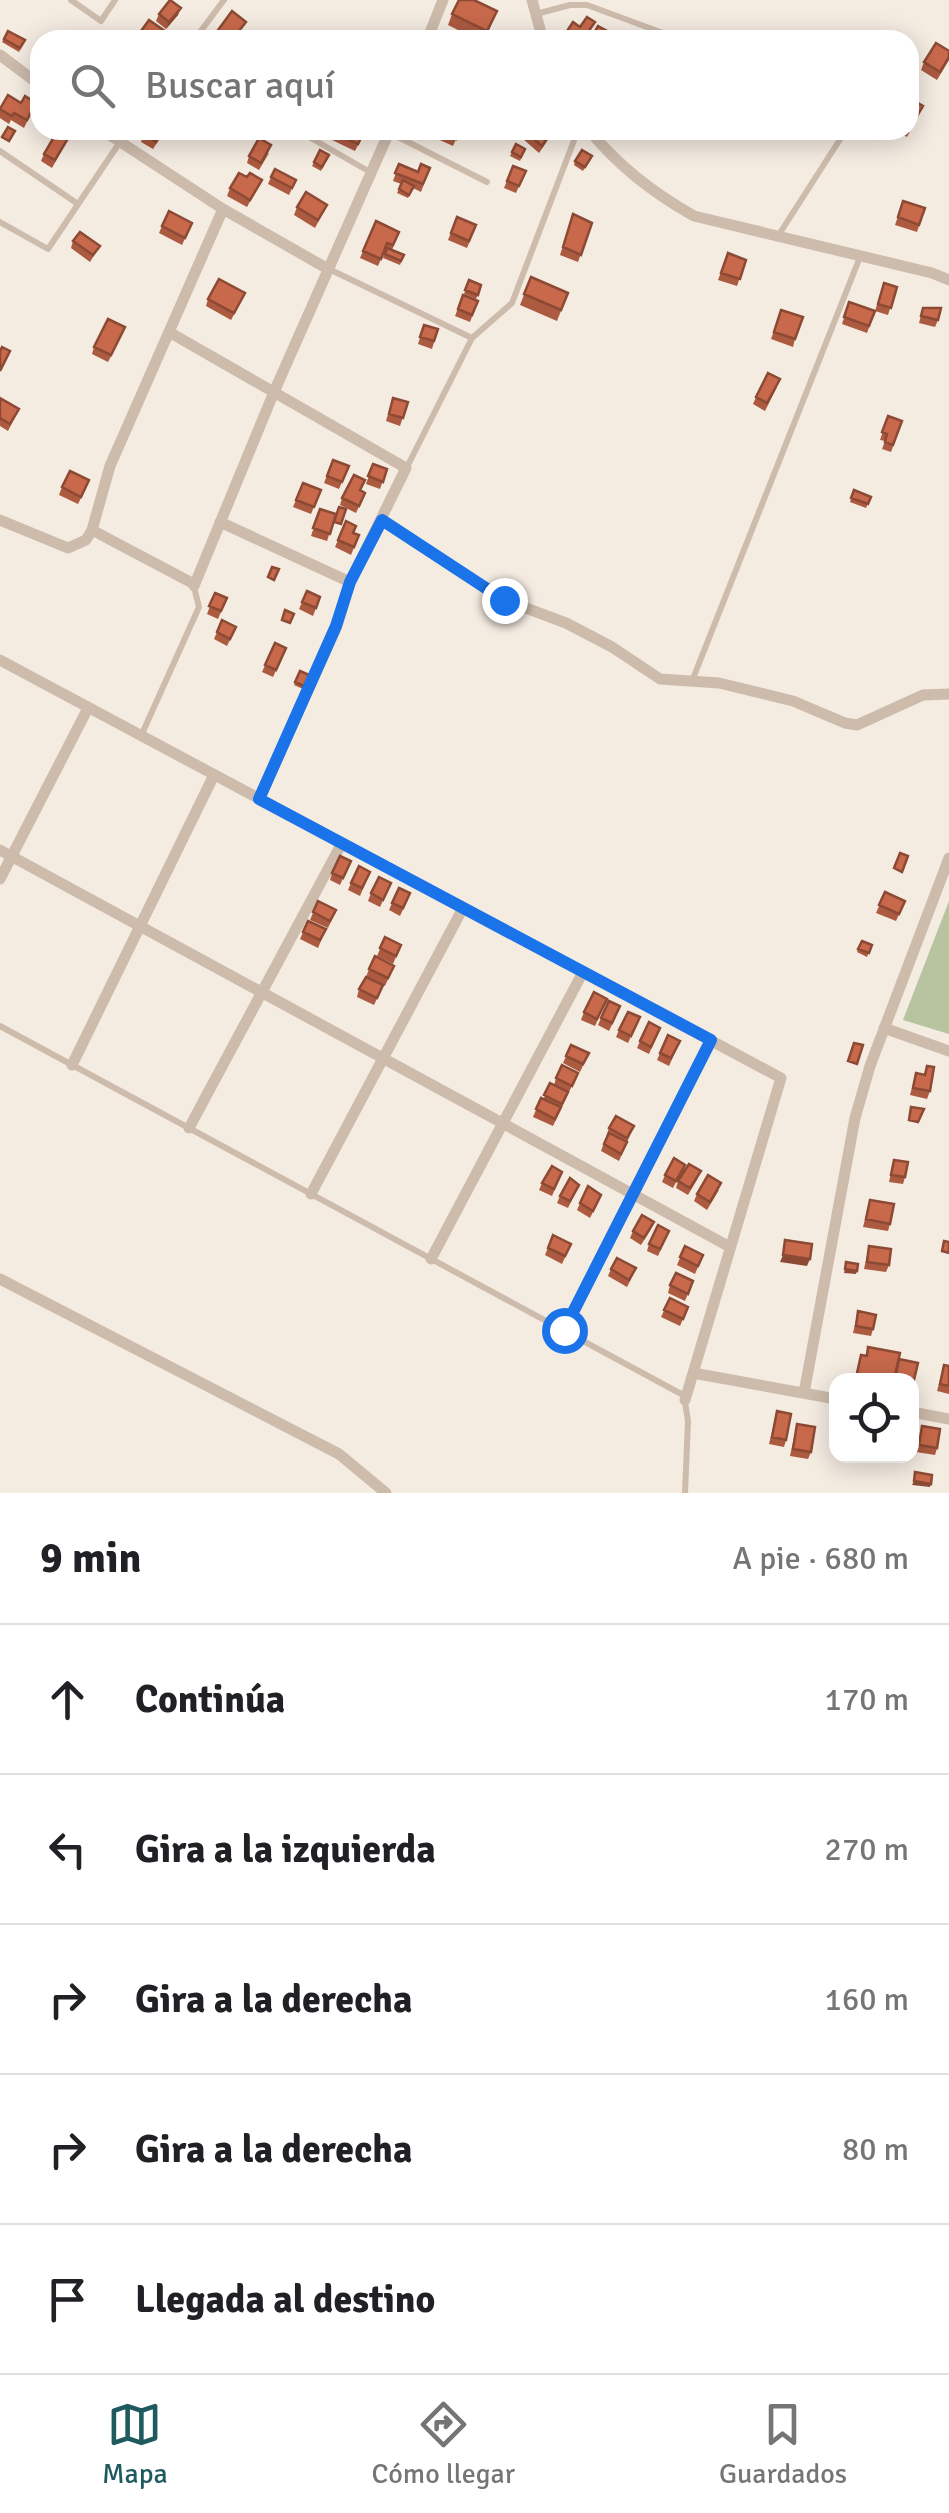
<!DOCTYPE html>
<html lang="es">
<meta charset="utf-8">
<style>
:root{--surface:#fff;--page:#f6f6f6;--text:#202124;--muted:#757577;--line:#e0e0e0;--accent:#1f5a5e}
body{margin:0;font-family:Signika,sans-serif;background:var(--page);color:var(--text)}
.controls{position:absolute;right:30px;bottom:30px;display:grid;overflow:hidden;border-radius:20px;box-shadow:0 5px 25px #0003}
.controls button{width:90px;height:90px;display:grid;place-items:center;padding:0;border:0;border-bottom:2px solid var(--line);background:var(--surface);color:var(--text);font:50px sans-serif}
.stop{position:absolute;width:30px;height:30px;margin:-22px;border:8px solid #1a73e8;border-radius:50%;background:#fff}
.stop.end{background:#1a73e8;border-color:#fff;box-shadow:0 2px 10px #0008}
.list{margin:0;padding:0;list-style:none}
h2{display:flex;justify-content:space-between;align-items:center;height:130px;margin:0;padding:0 40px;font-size:42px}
h2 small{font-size:32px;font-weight:400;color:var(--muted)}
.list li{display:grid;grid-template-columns:65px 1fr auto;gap:30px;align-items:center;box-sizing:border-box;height:150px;padding:0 40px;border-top:2px solid var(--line)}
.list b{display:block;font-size:38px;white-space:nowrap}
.list em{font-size:32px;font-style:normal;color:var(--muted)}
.icon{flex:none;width:55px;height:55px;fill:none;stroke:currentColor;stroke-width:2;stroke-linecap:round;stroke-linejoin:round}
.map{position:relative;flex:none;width:949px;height:1493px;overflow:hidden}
.search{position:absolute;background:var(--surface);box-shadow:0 5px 25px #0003;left:30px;right:30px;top:30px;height:110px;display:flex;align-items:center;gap:25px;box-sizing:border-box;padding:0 35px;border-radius:30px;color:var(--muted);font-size:38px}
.sheet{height:880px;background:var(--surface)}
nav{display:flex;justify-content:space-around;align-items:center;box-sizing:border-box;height:140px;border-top:2px solid var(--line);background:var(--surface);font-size:28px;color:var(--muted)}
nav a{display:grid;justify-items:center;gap:5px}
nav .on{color:var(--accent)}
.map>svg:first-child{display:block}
</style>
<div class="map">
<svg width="949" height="1493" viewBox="0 0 949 1493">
<rect width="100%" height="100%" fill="#f4ebe1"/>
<!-- green -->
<path fill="#b8c4a0" d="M949 901V1034L903 1020Z"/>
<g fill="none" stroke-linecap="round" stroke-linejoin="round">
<!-- service -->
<path stroke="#cdbbac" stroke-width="6" d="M71 0 101 21 115 0
M536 14 570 5H587L682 40
M194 40 224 0
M297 130 370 172
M390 133 487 182
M0 151 78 204
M0 222 48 249 128 130
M778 236 846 130
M329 269 472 338
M407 467 472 338 512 303 578 130
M692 681 860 257
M141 736 199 607 194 587
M0 1026 685 1396
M685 1493 688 1421 685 1402"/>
<!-- minor -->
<path stroke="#cdbbac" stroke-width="11" d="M532 0 543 40
M427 40 443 0
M0 55 40 85
M102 130 223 209 328 269
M589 130C619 167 653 193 694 216L932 273 949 280
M169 332 406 468 350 582 337 626 259 799
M0 520 68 548 86 540 92 530 110 466 223 209
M381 520 504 600 566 623 612 647 660 679 719 683 793 701 845 723 857 725 923 695 949 694
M220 522 350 582
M92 530 194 584
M194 586 274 392 390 130
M0 660 781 1078 685 1400
M0 850 730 1247
M0 879 88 708
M884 1028 949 1051
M72 1065 214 775
M189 1128 342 843
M311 1194 463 908
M431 1259 583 972
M0 1279 339 1454 386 1493
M564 1330 711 1041
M693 1373 836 1399
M804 1393 855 1118 870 1066 949 858
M912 1412 949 1419"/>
</g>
<!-- wall -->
<path fill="#ac5a40" d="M497 11 485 40H478L448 25 452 14Z
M159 14 178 15 166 29 156 21Z
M8 31 25 40 19 52 2 42Z
M141 31 174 40H141L138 38Z
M949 60 937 80 921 70 924 62Z
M21 103H36L24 128 11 120 9 124 0 118V107Z
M923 106 907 137 895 130H909Z
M73 130 52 168 41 161 44 154Z
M335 130 361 139 355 151 332 140Z
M423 130H460L453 146 422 132Z
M527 130 550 133 548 140 539 153 523 139Z
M164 132 153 149 141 142 144 134Z
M516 144 525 149 520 161 510 156Z
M320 150 329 155 321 171 312 166Z
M269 153 259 170 247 163 249 156Z
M592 156 583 171 574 165 575 161Z
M399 164 418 172 430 168 421 192 413 188 408 198 397 193 401 184 393 181Z
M513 166 526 171 516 193 504 188Z
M247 177 262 180 247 207 227 196 230 188Z
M271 177 296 180 289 195 268 184Z
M903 201 925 208 917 232 895 225Z
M327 205 315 228 294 215 297 207Z
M573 214 592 223 578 262 560 255Z
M457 217 476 225 467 248 448 240Z
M376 221 399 232 392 250 404 255 400 265 383 258 385 250 378 266 360 258Z
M192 223 182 245 159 233 162 226Z
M73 241 100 246 90 262 71 248Z
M728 253 746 260 737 286 718 280Z
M531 277 568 293 557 321 520 305Z
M469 280 478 295 476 299 464 294Z
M884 283 897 287 888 315 875 311Z
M463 295 478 301 470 322 455 316Z
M208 299 242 300 231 320 206 306Z
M849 302 875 311 867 333 842 324Z
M923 308 938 320 935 327 919 323Z
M781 310 795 339 793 347 771 339Z
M424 325 438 329 432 349 418 344Z
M122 335 108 362 92 354 94 347Z
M777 387 765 411 753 404 756 397Z
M0 398 19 409 8 431 0 426Z
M393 398 408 402 400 426 386 421Z
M888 416 902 421 891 452 882 449 885 441 880 440Z
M333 460 349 466 339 489 324 483Z
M373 464 387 469 380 489 366 484Z
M303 483 321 490 311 514 293 507Z
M62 487 86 488 78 504 59 495Z
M854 490 871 497 866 508 850 502Z
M361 491 365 493 356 513 340 505 342 498Z
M320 509 336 514 327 541 311 536Z
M346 521 353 533 359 535 351 555 335 547Z
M307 591 320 597 313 616 299 609Z
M215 593 227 598 218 619 207 614Z
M217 632 233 634 227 646 214 639Z
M275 643 286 648 273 677 262 672Z
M300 671 309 675 303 689 294 685Z
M351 861 340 885 330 880 332 873Z
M370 872 360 896 348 890 351 883Z
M391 883 380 907 368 901 371 893Z
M885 892 905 901 896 921 876 913Z
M318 901 333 917 328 928 310 920Z
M407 901 400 916 389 910 392 903Z
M308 921 323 936 318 948 300 939Z
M385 937 401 945 393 964 377 956Z
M862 941 872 945 867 957 857 952Z
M394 966 385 986 366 977 369 969Z
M383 985 374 1005 357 997 359 989Z
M607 999 595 1026 581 1020 584 1012Z
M617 1014 609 1031 598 1025 601 1018Z
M640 1017 628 1043 616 1037 619 1030Z
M660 1028 649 1054 637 1048 640 1041Z
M680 1041 669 1066 657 1060 660 1053Z
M571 1045 589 1053 580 1072 563 1063Z
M927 1066 930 1091 927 1099 910 1095 916 1073 924 1074Z
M578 1073 553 1126 533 1117 541 1098 543 1099 554 1085 556 1078Z
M634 1126 619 1161 601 1151 609 1128Z
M894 1160 905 1177 903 1184 889 1182Z
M685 1165 673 1188 662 1182 665 1175Z
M562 1172 552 1196 539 1190 542 1183Z
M698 1178 688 1195 676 1188 678 1181Z
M579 1185 568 1208 557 1203 560 1196Z
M719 1190 707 1210 694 1201 697 1194Z
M870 1200 890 1224 888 1231 863 1227Z
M598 1202 590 1218 577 1210 580 1203Z
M651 1229 641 1245 630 1238 633 1231Z
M553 1235 571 1244 562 1264 545 1255Z
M666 1238 658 1256 647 1251 649 1244Z
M685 1246 703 1255 695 1274 677 1265Z
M869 1246 889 1265 886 1272 864 1269Z
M611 1269 633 1275 627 1287 608 1276Z
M693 1281 685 1301 668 1293 670 1285Z
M670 1298 688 1307 680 1326 661 1317Z
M858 1311 873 1329 871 1336 853 1333Z
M868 1347 900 1353 898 1363 899 1359 918 1363 912 1390V1380H854L861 1355 865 1356Z
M944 1365 949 1366V1394L937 1391Z
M777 1411 786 1440 784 1447 769 1444Z
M797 1424 811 1452 808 1459 790 1456Z
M922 1426 937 1448 935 1455 916 1452Z
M855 1456H872L869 1462 854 1459Z"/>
<!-- shaded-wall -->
<path fill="#8c4a34" d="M181 8 178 15 166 29 169 22Z
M783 1255 810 1259 807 1266 780 1262Z
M845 1269 857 1271 856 1274 844 1273Z
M914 1481 931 1484 930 1487 912 1485Z"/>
<!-- building -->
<path fill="#c8694b" stroke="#8c4a34" stroke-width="2.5" d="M170 0 181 8 169 22 159 14Z
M459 0H474L497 11 487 31 452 14Z
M232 11 246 22 232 40H218L213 37Z
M587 17 595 22 588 32 602 40H561L573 22 580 27Z
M149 20 175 38 173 40H153L141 31Z
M598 26 609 32 604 40 593 35Z
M8 31 25 40 20 48 4 39Z
M936 43 949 51V57L940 72 924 62Z
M8 95 21 103 25 96 36 103 27 120 14 113 12 116 0 109Z
M909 98 923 106 909 130Z
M8 127 15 131 9 141 2 137Z
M58 130H73L55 160 44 154Z
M147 130H163L156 142 144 134Z
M264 130H276L271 138 262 133Z
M335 130H361L364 132 358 144 334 132Z
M436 130H459L456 139Z
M527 130H546L550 133 542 146 526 132Z
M259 138 271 145 261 163 249 156Z
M516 144 525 149 521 157 512 152Z
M320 150 329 155 322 167 314 162Z
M582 150 592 156 585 167 575 161Z
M399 164 418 172 421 164 430 168 423 184 395 173Z
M513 166 526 171 519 186 507 181Z
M275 169 296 180 292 188 271 177Z
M239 173 247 177 250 173 262 180 250 200 230 188Z
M403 180 414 186 409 195 399 189Z
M306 192 327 205 318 220 297 207Z
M903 201 925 208 919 225 898 217Z
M169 211 192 223 185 238 162 226Z
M573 214 592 223 581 255 563 247Z
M457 217 476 225 469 241 451 233Z
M376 221 399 232 393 245 387 243 381 259 363 251Z
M80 232 100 246 93 255 73 241Z
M387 248 404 255 401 261 385 254Z
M728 253 746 260 740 279 721 273Z
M531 277 568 293 561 310 524 294Z
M219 279 245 293 234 313 208 299Z
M469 280 481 285 478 295 465 290Z
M884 283 897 287 891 308 878 304Z
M463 295 478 301 472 315 458 309Z
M849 302 875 311 869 326 844 317Z
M923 308H941L938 320 921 316Z
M781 310 803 317 795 339 774 332Z
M108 319 125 327 111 355 94 347Z
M424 325 438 329 434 341 420 337Z
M2 347 10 351 0 371V351Z
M768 373 780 379 767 403 756 397Z
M0 398 19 409 10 424 0 418Z
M393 398 408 402 403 418 389 414Z
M888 416 902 421 893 445 885 442 887 434 882 432Z
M333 460 349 466 342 482 327 476Z
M373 464 387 469 383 482 368 476Z
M70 471 89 480 81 497 62 487Z
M354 475 365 480 360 490 365 493 359 506 342 498Z
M303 483 321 490 314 507 296 500Z
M854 490 871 497 868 504 851 498Z
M339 507 346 509 341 524 334 522Z
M320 509 336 514 330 534 313 528Z
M346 521 356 526 353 533 359 535 354 547 338 540Z
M272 567 279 569 274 580 268 577Z
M307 591 320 597 316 608 302 602Z
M215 593 227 598 221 611 209 606Z
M285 610 294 614 290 623 282 620Z
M222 620 236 627 230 639 217 632Z
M275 643 286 648 276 670 265 665Z
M300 671 309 675 304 686 295 682Z
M900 853 908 856 902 872 894 868Z
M340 856 351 861 343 878 332 873Z
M359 866 370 872 362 888 351 883Z
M379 877 391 883 383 900 371 893Z
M399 888 410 893 403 908 392 903Z
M885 892 905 901 899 914 879 905Z
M318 901 336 910 330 921 313 912Z
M308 921 326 929 320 940 303 932Z
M385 937 401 945 396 956 380 948Z
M862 941 872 945 869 953 858 949Z
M375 956 394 966 388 978 369 969Z
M366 977 383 985 377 998 359 989Z
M594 992 607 999 597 1019 584 1012Z
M609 1001 620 1006 612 1023 601 1018Z
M628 1012 640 1017 631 1036 619 1030Z
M649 1022 660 1028 651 1047 640 1041Z
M668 1035 680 1041 671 1058 660 1053Z
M854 1043 863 1045 857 1064 848 1061Z
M571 1045 589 1053 583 1064 566 1056Z
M562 1065 578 1073 572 1086 556 1078Z
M927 1066 934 1067 930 1091 913 1088 916 1073 925 1075Z
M550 1083 568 1092 562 1104 544 1095Z
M541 1098 561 1107 555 1119 536 1109Z
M911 1107 924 1109 918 1122 909 1120Z
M616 1116 634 1126 627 1138 609 1128Z
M609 1133 627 1142 621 1154 604 1144Z
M674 1158 685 1165 676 1181 665 1175Z
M894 1160 908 1162 905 1177 891 1175Z
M689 1164 701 1171 690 1188 678 1181Z
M552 1166 562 1172 554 1189 542 1183Z
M708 1175 721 1183 710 1202 697 1194Z
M570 1178 579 1185 570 1201 560 1196Z
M588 1186 601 1195 593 1211 580 1203Z
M870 1200 894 1204 890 1224 866 1219Z
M642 1215 654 1222 644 1238 633 1231Z
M658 1225 669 1231 660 1249 649 1244Z
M553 1235 571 1244 565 1256 548 1248Z
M785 1240 812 1244 810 1259 783 1255Z
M944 1241 949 1242V1253L942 1251Z
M685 1246 703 1255 698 1266 680 1257Z
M869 1246 891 1249 889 1265 867 1262Z
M617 1258 636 1268 629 1280 611 1269Z
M846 1262 858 1264 857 1271 845 1269Z
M676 1273 693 1281 688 1294 670 1285Z
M670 1298 688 1307 683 1319 664 1310Z
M858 1311 876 1315 873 1329 856 1326Z
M868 1347 900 1353 894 1380H870L856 1378 861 1355 867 1356Z
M899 1359 918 1363 913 1384H912V1380H895Z
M944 1365 949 1366V1386L940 1384Z
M777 1411 791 1414 786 1440 772 1437Z
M797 1424 815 1427 811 1452 793 1449Z
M922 1426 940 1429 937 1448 919 1445Z
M915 1472 932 1475 931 1484 914 1481Z"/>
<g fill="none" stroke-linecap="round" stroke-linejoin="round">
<!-- route -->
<path stroke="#1a73e8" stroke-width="12" d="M504 600 382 520 350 582 336 626 259 799 711 1040 564 1330"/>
</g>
</svg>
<div class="controls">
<button><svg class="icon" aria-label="locate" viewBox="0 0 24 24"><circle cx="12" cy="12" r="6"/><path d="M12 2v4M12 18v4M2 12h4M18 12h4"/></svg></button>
</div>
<div class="stop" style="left:564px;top:1330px"></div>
<div class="stop end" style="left:504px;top:600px"></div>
<div class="search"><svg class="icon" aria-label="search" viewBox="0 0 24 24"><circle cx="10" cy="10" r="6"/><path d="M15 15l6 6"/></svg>Buscar aquí</div>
</div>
<section class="sheet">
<h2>9 min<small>A pie · 680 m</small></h2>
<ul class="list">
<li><svg class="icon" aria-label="ahead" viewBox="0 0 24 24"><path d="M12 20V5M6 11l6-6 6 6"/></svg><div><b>Continúa</b></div><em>170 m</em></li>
<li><svg class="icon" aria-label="left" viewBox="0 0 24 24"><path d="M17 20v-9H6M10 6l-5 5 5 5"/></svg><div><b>Gira a la izquierda</b></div><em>270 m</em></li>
<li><svg class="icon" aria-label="right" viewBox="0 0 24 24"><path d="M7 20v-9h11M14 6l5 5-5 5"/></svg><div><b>Gira a la derecha</b></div><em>160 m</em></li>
<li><svg class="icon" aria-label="right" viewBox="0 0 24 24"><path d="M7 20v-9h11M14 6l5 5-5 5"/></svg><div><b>Gira a la derecha</b></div><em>80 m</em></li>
<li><svg class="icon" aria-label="arrive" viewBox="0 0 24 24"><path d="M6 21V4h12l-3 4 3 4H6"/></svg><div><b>Llegada al destino</b></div></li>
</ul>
</section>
<nav>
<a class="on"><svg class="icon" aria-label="map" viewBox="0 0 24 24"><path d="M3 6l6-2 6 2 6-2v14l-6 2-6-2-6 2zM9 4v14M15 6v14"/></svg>Mapa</a>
<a><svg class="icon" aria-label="directions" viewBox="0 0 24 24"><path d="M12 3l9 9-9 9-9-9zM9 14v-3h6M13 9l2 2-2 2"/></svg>Cómo llegar</a>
<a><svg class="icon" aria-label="saved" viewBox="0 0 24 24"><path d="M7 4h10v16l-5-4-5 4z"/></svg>Guardados</a>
</nav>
